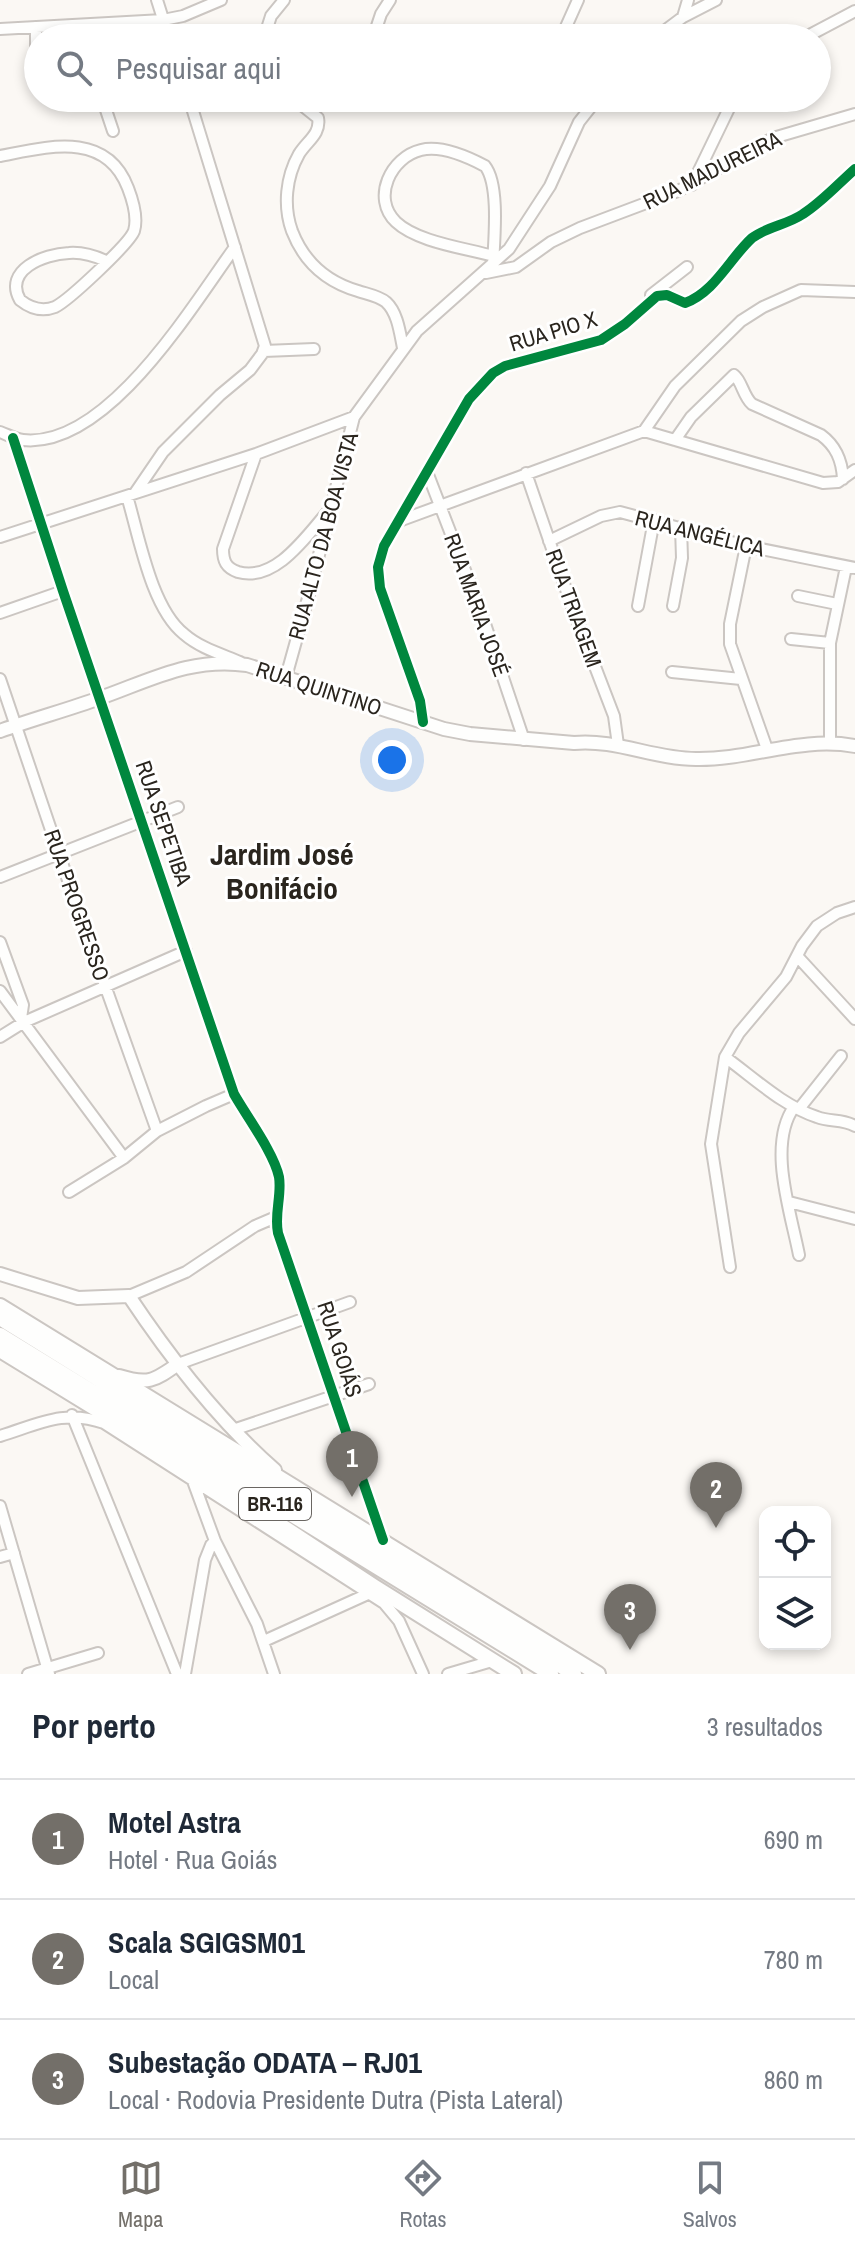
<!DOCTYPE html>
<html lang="pt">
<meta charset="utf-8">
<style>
:root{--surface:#fff;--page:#f2f2f3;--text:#1f2937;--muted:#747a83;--line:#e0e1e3;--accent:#736f69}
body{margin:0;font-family:"Archivo Narrow",sans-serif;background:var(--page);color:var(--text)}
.controls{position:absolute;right:24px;bottom:24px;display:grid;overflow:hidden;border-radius:16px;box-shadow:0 4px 12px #0003}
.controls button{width:72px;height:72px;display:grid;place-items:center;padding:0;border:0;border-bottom:2px solid var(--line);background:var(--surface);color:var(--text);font:40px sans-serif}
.you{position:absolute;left:392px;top:760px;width:28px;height:28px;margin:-20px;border:6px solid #fff;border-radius:50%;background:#1a73e8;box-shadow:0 0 0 12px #1a73e833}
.badge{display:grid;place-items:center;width:52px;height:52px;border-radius:50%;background:var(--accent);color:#fff;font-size:26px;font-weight:700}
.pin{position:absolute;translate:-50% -66px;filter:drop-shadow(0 2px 4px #0008)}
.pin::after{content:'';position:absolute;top:42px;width:28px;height:24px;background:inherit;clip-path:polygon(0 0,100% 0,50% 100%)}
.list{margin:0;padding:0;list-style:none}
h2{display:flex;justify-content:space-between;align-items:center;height:104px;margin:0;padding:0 32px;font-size:34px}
h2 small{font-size:26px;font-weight:400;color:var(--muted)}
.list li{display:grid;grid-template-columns:52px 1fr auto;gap:24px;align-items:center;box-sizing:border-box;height:120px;padding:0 32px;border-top:2px solid var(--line)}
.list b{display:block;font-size:30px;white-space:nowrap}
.list p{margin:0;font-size:26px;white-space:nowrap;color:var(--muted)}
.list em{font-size:26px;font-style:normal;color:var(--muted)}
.icon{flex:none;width:44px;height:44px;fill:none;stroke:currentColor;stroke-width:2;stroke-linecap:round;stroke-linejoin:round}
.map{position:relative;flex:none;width:855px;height:1674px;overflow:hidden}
.search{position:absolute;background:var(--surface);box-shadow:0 4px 12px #0003;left:24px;right:24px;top:24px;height:88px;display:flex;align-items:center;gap:20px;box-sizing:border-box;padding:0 28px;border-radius:44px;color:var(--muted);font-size:30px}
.sheet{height:464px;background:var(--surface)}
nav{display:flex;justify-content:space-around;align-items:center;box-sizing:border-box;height:112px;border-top:2px solid var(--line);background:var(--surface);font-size:22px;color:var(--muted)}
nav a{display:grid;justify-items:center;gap:4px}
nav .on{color:var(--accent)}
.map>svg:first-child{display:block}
</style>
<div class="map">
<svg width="855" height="1674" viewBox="0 0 855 1674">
<rect width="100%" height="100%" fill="#fbf8f4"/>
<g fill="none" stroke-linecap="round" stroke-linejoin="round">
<defs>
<path id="minor" d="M157 0 169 38
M683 17 688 0
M36 27V80
M0 29 163 20 183 16 221 0
M264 38 271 16 284 0
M373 38 381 14 390 0
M561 38 578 0
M655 38 683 17 716 0
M804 38 855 11
M102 98 113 131
M293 98 318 118C321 134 307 141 299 154 286 177 283 206 292 231 304 262 327 282 358 291 367 294 379 296 386 302 398 313 400 334 403 348
M0 156C47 147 106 130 128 188 133 201 138 218 134 231 129 244 69 300 55 307 42 312 30 308 20 300 3 270 44 254 69 253 82 252 95 256 106 261
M692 185 734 98
M493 265C494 241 500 185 485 166 468 157 441 145 421 150 391 157 371 198 396 222 417 242 465 248 493 256
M486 273 516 267 551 242 580 228 678 191 773 138 855 114
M651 295 687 267
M264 351 314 349
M644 431 823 483 838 482 855 470
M0 432C8 435 15 439 23 440 107 449 192 306 235 247
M13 438 63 591 234 1094C247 1117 274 1153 279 1177 282 1195 274 1214 278 1233L383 1540
M675 440 691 417 734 375C742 381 743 396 752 404L821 435C836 446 842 460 843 479
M256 454 223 549C223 561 226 568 238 572 277 583 309 532 331 508
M427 472 480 609 524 740
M526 473 571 604 614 716 618 745
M135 493 163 452 220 395 250 370 262 354 265 346 189 98
M127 496C139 536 151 608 184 634 200 648 221 654 240 662
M399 521 644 431 675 386 741 321 763 307 801 290 855 292
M0 537 256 454 354 417
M549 541 601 516 620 512 746 546 855 568
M746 546 730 624V644L767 749
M798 596 837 604
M638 606 654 520
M673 606 682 558 681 527
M0 613 63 591
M791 639 830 643
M672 672 741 679
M286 677 308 598 354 417 417 331 509 249 550 186 579 122 598 98
M0 679 76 904 157 1131
M423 722 420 701 380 588 378 567 384 546 469 399 493 373 505 366 601 340 625 324 657 296 667 295 685 303C715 292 730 258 752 238 768 226 787 225 803 214 822 202 838 184 855 169
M830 742V643L846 567
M0 877 178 807
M0 942 23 1005 21 1018
M797 956 855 1019
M0 991 124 1158
M0 1037 24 1022 186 951
M725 1057C754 1078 783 1106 817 1117 830 1122 843 1119 855 1126
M794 1107C767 1145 791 1213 799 1255
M799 1109 841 1056
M69 1192 124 1158 157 1131 206 1106 234 1094
M789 1202 855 1219
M730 1267 711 1144 725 1057 739 1033 786 977 802 946 817 926 837 913 855 907
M129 1296 186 1272 255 1226 276 1217
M178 1364 350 1302
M72 1415 177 1674
M233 1430 369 1384
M0 1436C39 1424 64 1409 104 1423L384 1603 399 1621 423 1674
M193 1481 215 1541 257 1624 274 1674
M0 1506 49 1674
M0 1557 14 1553
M264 1641 370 1593 373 1589
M28 1674 98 1653
M185 1674 205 1560 211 1545 215 1541
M448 1674 492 1661"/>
<path id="major" d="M0 731C33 719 67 710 100 698 151 680 191 657 247 665L444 729 470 734 574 743C616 739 654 759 696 759 750 760 800 736 855 746
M0 1274 78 1298 129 1296C171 1359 218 1420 275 1470
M119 1376C148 1385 154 1381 178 1364"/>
<path id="highway" d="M0 1306 598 1674
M0 1318 574 1674
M0 1335 551 1674
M0 1350 207 1477 375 1587 514 1674"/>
</defs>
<!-- minor casing -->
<use href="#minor" stroke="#cbc6c2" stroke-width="14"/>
<!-- major casing -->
<use href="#major" stroke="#cbc6c2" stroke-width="16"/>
<!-- highway casing -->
<use href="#highway" stroke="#cbc6c2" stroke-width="18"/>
<!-- minor -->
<use href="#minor" stroke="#fefefd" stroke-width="10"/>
<!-- major -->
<use href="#major" stroke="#fefefd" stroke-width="12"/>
<!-- highway -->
<use href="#highway" stroke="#fefefd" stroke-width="14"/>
<defs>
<path id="cycleway" d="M13 438 63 591 234 1094C247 1117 274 1153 279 1177 282 1195 274 1214 278 1233L383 1540
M423 722 420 701 380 588 378 567 384 546 469 399 493 373 505 366 601 340 625 324 657 296 667 295 685 303C715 292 730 258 752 238 768 226 787 225 803 214 822 202 838 184 855 169"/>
</defs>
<!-- cycleway casing -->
<use href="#cycleway" stroke="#fff" stroke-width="15"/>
<!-- cycleway -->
<use href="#cycleway" stroke="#00873e" stroke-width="10"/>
</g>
<g text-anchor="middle" stroke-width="6" stroke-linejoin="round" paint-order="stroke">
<!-- shield labels -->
<rect fill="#fff" stroke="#6a6662" stroke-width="2" x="239" y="1488" width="72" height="32" rx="6"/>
<g font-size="20" font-weight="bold" fill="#2a251e">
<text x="275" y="1511">BR-116</text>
</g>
<!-- street labels -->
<g font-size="22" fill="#2a251e" stroke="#fff">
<text transform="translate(712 170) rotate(-26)" y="8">RUA MADUREIRA</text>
<text transform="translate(553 331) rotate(-17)" y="8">RUA PIO X</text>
<text transform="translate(700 533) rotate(14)" y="8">RUA ANGÉLICA</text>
<text transform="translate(323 536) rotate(-75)" y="8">RUA ALTO DA BOA VISTA</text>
<text transform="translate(477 605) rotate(70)" y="8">RUA MARIA JOSÉ</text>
<text transform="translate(574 608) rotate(70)" y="8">RUA TRIAGEM</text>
<text transform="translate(319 688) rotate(18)" y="8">RUA QUINTINO</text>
<text transform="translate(164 823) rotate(71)" y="8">RUA SEPETIBA</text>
<text transform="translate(77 905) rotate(71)" y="8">RUA PROGRESSO</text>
<text transform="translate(340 1349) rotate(72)" y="8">RUA GOIÁS</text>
</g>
<!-- district labels -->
<g font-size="30" font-weight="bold" fill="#2a251e" stroke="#fff">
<text x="282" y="865">Jardim José<tspan x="282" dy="34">Bonifácio</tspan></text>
</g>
</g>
</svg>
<div class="controls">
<button><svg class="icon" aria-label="locate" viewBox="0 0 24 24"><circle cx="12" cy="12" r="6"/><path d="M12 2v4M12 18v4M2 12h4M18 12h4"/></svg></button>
<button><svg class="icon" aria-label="layers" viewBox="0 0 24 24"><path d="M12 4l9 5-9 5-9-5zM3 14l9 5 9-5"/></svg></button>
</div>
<div class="you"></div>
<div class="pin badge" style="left:352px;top:1497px">1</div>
<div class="pin badge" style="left:716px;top:1528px">2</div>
<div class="pin badge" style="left:630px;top:1650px">3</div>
<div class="search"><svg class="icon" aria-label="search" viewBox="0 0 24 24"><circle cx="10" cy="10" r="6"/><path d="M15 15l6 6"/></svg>Pesquisar aqui</div>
</div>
<section class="sheet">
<h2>Por perto<small>3 resultados</small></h2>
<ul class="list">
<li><span class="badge">1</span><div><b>Motel Astra</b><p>Hotel · Rua Goiás</p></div><em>690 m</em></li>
<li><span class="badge">2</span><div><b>Scala SGIGSM01</b><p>Local</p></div><em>780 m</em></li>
<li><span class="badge">3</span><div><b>Subestação ODATA – RJ01</b><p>Local · Rodovia Presidente Dutra (Pista Lateral)</p></div><em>860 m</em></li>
</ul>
</section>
<nav>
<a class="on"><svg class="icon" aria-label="map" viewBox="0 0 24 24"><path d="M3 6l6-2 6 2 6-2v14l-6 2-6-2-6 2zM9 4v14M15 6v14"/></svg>Mapa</a>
<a><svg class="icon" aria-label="directions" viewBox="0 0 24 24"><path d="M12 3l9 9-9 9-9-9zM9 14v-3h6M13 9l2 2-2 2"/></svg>Rotas</a>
<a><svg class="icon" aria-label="saved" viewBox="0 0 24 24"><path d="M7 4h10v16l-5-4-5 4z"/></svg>Salvos</a>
</nav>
